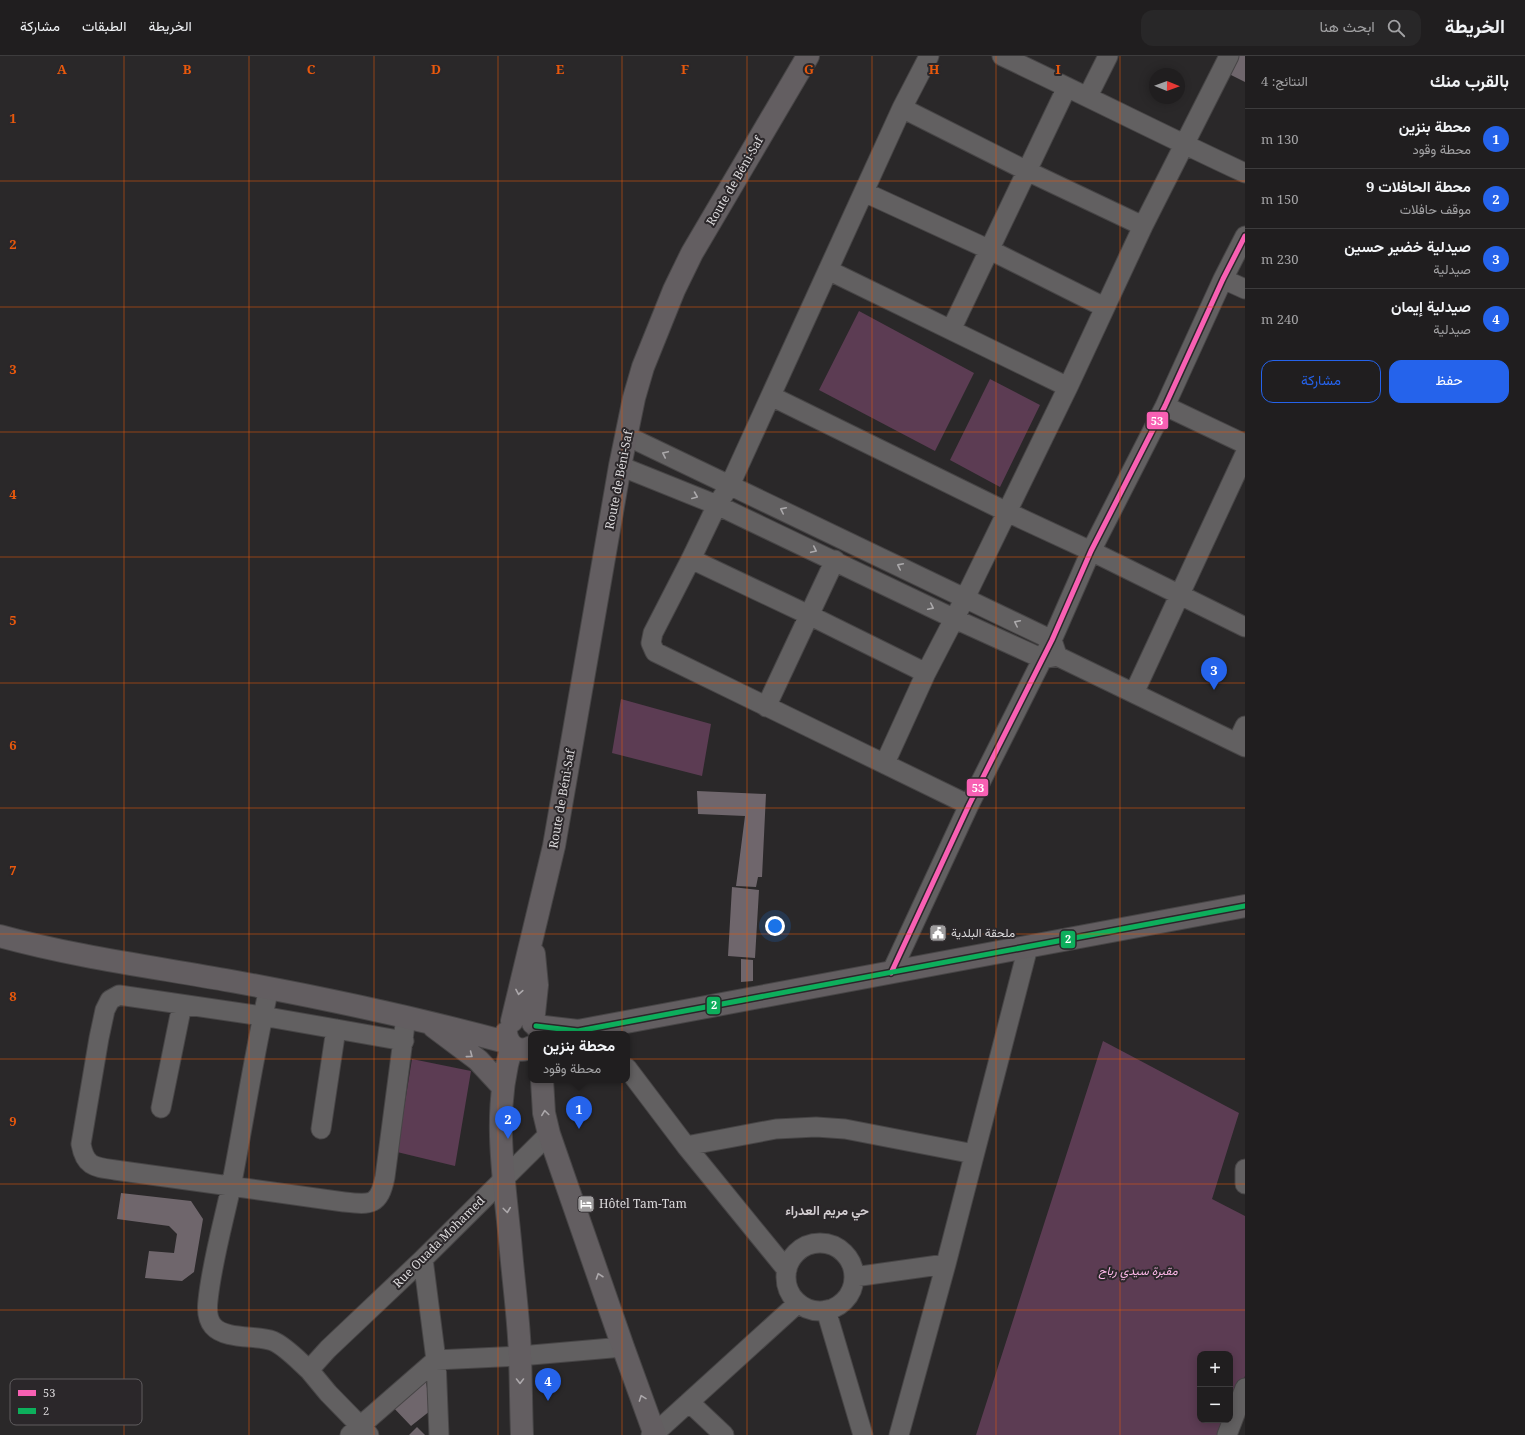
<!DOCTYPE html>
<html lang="ar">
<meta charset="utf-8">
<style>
:root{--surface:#201e1f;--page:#282728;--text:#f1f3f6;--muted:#a2a2a4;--line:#3d3c3d;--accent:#2563eb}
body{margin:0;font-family:"Noto Serif",Vazirmatn,serif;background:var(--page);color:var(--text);direction:rtl}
.controls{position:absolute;right:12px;bottom:12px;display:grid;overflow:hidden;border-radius:8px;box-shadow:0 2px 10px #0003}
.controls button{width:36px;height:36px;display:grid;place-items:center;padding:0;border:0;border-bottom:1px solid var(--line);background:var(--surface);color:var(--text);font:20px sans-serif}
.compass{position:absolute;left:1149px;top:12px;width:36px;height:36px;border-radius:50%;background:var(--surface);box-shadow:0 2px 10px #0003;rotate:91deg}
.you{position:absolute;left:775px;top:870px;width:14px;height:14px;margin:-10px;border:3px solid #fff;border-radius:50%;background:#1a73e8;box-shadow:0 0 0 6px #1a73e833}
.badge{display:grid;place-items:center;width:26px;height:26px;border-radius:50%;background:var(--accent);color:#fff;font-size:13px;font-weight:700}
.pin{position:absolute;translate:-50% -33px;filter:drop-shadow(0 1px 2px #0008)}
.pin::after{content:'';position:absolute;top:21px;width:14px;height:12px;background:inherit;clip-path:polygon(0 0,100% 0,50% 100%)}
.popup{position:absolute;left:528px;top:975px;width:102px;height:52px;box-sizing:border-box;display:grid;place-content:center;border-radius:8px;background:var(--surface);filter:drop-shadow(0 1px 3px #0005);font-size:13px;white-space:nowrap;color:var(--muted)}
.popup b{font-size:15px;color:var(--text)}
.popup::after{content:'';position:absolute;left:50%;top:100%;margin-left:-8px;border:8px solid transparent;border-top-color:var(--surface)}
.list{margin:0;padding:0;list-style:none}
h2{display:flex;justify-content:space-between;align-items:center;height:52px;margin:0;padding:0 16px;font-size:17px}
h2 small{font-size:13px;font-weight:400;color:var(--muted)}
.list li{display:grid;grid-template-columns:26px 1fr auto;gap:12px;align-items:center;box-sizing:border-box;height:60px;padding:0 16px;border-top:1px solid var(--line)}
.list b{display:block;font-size:15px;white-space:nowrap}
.list p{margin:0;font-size:13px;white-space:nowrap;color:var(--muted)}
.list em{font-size:13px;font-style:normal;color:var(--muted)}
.actions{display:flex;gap:8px;padding:12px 16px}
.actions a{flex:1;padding:9px 0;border:1px solid var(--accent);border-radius:12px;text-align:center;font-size:14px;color:var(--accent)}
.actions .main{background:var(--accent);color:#fff}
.icon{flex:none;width:22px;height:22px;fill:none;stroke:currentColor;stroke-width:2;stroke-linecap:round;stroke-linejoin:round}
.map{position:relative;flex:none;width:1245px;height:1379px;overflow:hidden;direction:ltr}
header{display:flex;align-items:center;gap:24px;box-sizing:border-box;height:56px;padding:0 20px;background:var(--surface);border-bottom:1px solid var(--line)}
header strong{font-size:19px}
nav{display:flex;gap:22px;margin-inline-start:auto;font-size:14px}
.search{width:280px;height:36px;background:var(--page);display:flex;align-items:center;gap:10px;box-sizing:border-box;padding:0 14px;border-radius:12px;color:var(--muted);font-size:15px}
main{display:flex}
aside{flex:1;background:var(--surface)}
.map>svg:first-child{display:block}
</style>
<header>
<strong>الخريطة</strong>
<div class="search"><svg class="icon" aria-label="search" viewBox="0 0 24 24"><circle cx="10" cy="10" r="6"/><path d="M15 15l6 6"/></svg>ابحث هنا</div>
<nav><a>الخريطة</a><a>الطبقات</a><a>مشاركة</a></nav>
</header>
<main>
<aside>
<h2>بالقرب منك<small>النتائج: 4</small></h2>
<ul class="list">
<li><span class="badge">1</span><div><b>محطة بنزين</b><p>محطة وقود</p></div><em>130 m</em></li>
<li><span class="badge">2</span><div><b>محطة الحافلات 9</b><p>موقف حافلات</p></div><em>150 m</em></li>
<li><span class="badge">3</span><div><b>صيدلية خضير حسين</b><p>صيدلية</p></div><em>230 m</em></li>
<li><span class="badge">4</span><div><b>صيدلية إيمان</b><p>صيدلية</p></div><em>240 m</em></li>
</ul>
<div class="actions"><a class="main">حفظ</a><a>مشاركة</a></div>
</aside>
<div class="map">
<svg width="1245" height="1379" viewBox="0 0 1245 1379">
<rect width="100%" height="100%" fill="#2a2829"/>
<!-- green -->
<path fill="#5c3c53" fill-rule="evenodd" d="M859 255 974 317 935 395 819 334Z
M990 323 1040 349 1000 431 950 404Z
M621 643 711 668 702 720 612 697Z
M1103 985 1239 1057 1212 1143 1245 1160V1320L1225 1379H976ZM1200 1298H1230V1364H1200Z
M412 1003 471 1015 455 1110 397 1096Z"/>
<!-- building -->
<path fill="#6f666c" d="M1238 0H1245V26L1229 18Z
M697 735 766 738 762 821H758L756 831 736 830 745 760 698 758Z
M732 831 759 834 755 902 728 900Z
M741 903 753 904V925L741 926Z
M121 1137 191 1145 203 1163 194 1216 182 1225 145 1222 149 1195 174 1197 177 1178 169 1170 117 1163Z
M425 1317 430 1355 411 1370 390 1348Z
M417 1371 425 1379H409Z"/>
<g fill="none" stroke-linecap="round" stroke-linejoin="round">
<defs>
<path id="minor" d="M929 0 902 52 730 429 717 449 691 503 653 577 651 587 655 596 969 749
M1002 0C1083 38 1163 79 1245 117
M1088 40 1108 0
M902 52 1027 115 1143 170
M864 136 990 194 1104 251
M828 214 1068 331
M1223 223 1245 233
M951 274 1067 31
M771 340 1007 456 1091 495 1245 571
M1165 350 1245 388
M627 380 1052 584 1056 596
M620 410 717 449 955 563 1043 603 1057 600 1245 691
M691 503 809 559 926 617
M1134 637 1245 398
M766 651 835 504
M1237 687 1245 670
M885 707 926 617 965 542 1068 331 1143 170 1229 0
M891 917 969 749 1052 584 1091 495 1165 350 1223 223 1245 180
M269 932C254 998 244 1065 231 1131 223 1168 212 1206 208 1244 207 1252 207 1263 213 1270 225 1284 257 1279 273 1285 285 1290 299 1305 309 1314
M404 985 262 960 119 939 110 944 105 954 99 982 81 1088C85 1111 95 1111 115 1114L344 1146C371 1149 379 1150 385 1121L406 961
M627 1012 686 1090 787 1214
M161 1052 182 949
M321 1073 336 973
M686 1090 776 1073 816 1071 845 1073 974 1098
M1245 1113V1128
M786 1221a34 34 0 1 1 68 0a34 34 0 1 1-68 0Z
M423 1203 436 1304 439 1379
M854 1221 946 1208
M826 1254 863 1379
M689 1346 724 1379
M350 1379 436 1304 520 1300 623 1291
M369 1379 328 1337 309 1314 328 1293 423 1203 549 1078
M651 1379 655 1377 798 1247
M899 1379 946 1208 1028 891
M1227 1379 1245 1332"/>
<path id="major" d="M0 880C76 901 154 911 231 925 324 942 417 962 509 987
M512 965 554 790 620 410 634 342 643 311 674 234 692 197 808 0
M533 967 537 929 534 898
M536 970 578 975 1245 850
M434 971 478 1004 503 1031
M506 977C508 990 519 998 531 991
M512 990C491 1057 505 1126 511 1195 514 1230 519 1265 520 1300 521 1327 521 1353 522 1379
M542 1024 544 1057 549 1078 623 1291 655 1379"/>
</defs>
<!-- minor casing -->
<use href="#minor" stroke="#474546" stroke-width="21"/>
<!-- major casing -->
<use href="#major" stroke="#474546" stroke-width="24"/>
<!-- minor -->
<use href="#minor" stroke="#626061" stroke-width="19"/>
<!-- major -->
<use href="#major" stroke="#635e61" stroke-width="22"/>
<defs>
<path id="bus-1" d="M891 917 969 749 1052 584 1091 495 1165 350 1223 223 1245 180"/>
<path id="bus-2" d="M536 970 578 975 1245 850"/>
</defs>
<!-- bus-1 casing -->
<use href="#bus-1" stroke="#2b272a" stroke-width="8"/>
<!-- bus-2 casing -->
<use href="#bus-2" stroke="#2b272a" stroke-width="8"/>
<!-- bus-1 -->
<use href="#bus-1" stroke="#f860b3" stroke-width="5"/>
<!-- bus-2 -->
<use href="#bus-2" stroke="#0daf5c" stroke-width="5"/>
</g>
<!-- one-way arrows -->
<defs><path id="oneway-chevron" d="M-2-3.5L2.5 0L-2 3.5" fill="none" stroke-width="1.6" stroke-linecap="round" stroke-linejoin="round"/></defs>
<g stroke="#aba9ab">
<use href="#oneway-chevron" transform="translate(665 398) rotate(-155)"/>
<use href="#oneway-chevron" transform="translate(695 440) rotate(22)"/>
<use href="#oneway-chevron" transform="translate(783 454) rotate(-154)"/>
<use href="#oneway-chevron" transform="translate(814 494) rotate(25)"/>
<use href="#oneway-chevron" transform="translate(900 510) rotate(-154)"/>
<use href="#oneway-chevron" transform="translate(931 551) rotate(26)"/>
<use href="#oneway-chevron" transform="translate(1017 567) rotate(-154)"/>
</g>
<g stroke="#aca8ab">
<use href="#oneway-chevron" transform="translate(519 936) rotate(100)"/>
<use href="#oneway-chevron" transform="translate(470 999) rotate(37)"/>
<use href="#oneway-chevron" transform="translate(545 1057) rotate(-98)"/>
<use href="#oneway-chevron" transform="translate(507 1154) rotate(83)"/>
<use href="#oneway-chevron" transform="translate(599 1220) rotate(-109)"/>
<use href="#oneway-chevron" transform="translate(520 1325) rotate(90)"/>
<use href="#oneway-chevron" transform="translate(642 1342) rotate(-110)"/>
</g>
<!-- grid -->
<path fill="none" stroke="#e8590c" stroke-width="1" stroke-opacity="0.55" d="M124 0V1379M249 0V1379M374 0V1379M498 0V1379M622 0V1379M747 0V1379M872 0V1379M996 0V1379M1120 0V1379M0 125H1245M0 251H1245M0 376H1245M0 501H1245M0 627H1245M0 752H1245M0 878H1245M0 1003H1245M0 1128H1245M0 1254H1245"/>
<!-- icons -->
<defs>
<symbol id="civic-square" viewBox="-11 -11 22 22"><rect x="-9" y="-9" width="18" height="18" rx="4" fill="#9e9c9d" stroke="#2b272a"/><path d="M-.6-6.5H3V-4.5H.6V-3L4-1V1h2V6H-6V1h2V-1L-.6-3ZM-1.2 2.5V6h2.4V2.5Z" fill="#fff"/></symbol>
<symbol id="hotel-square" viewBox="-11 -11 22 22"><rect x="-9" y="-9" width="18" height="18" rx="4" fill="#9e9c9d" stroke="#2b272a"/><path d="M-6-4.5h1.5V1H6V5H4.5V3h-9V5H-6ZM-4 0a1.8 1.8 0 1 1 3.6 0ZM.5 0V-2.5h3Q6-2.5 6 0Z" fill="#fff"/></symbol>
</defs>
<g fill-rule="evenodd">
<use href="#civic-square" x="928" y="867" width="20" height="20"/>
<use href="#hotel-square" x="576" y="1138" width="20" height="20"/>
</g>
<g text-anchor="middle" stroke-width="4" stroke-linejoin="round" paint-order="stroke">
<!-- street labels -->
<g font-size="12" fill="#dcdadc" stroke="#2b272a">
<text transform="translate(735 125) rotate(-60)" y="4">Route de Béni-Saf</text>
<text transform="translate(619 424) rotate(-79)" y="4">Route de Béni-Saf</text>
<text transform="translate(562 743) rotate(-80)" y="4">Route de Béni-Saf</text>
<text transform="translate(439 1186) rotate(-45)" y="4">Rue Ouada Mohamed</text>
</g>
<!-- poi labels -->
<g font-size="12" fill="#dcdadc" stroke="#2b272a" text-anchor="start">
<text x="951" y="881">ملحقة البلدية</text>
<text x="599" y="1152">Hôtel Tam-Tam</text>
</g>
<!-- park labels -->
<g font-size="12" font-style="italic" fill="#fab6e6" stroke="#2b272a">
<text x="1138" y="1219">مقبرة سيدي رباح</text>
</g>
<!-- neighbourhood labels -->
<g font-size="13" font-weight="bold" fill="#d3ced1" stroke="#2b272a">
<text x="827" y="1159">حي مريم العدراء</text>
</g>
</g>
<!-- legend -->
<rect x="10" y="1323" width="132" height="46" rx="6" fill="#2b272a" stroke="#605d5f" stroke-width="1"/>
<rect x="18" y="1334" width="18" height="6" fill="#f860b3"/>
<rect x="18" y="1352" width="18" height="6" fill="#0daf5c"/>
<g font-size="11" fill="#dcdadc">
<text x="43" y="1341">53</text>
<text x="43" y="1359">2</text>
</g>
<g font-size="13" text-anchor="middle" font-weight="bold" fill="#e8590c" stroke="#2b272a" stroke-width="4" stroke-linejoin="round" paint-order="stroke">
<text x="62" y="18">A</text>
<text x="187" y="18">B</text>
<text x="311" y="18">C</text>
<text x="436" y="18">D</text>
<text x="560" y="18">E</text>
<text x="685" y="18">F</text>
<text x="809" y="18">G</text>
<text x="934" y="18">H</text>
<text x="1058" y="18">I</text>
<text x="13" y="67">1</text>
<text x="13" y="193">2</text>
<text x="13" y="318">3</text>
<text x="13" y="443">4</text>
<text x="13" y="569">5</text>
<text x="13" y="694">6</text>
<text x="13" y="819">7</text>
<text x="13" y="945">8</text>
<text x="13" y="1070">9</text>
</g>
<g stroke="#2b272a" stroke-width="1.5">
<rect x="1146" y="355" width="23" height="19" rx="4" fill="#f860b3"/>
<rect x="966" y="722" width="23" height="19" rx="4" fill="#f860b3"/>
<rect x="1060" y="874" width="16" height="19" rx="4" fill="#0daf5c"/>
<rect x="706" y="940" width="15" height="19" rx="4" fill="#0daf5c"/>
</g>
<g font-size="11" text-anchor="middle" font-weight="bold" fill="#fff">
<text x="1157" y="369">53</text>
<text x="978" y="736">53</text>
<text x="1068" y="887">2</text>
<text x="714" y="953">2</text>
</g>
</svg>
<div class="controls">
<button>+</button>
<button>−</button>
</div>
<svg class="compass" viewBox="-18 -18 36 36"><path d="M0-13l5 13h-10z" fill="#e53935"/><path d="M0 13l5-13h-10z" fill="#a2a2a4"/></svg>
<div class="you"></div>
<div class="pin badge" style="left:579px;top:1073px">1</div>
<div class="popup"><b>محطة بنزين</b>محطة وقود</div>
<div class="pin badge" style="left:508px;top:1083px">2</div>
<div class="pin badge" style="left:1214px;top:634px">3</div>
<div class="pin badge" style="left:548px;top:1345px">4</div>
</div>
</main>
